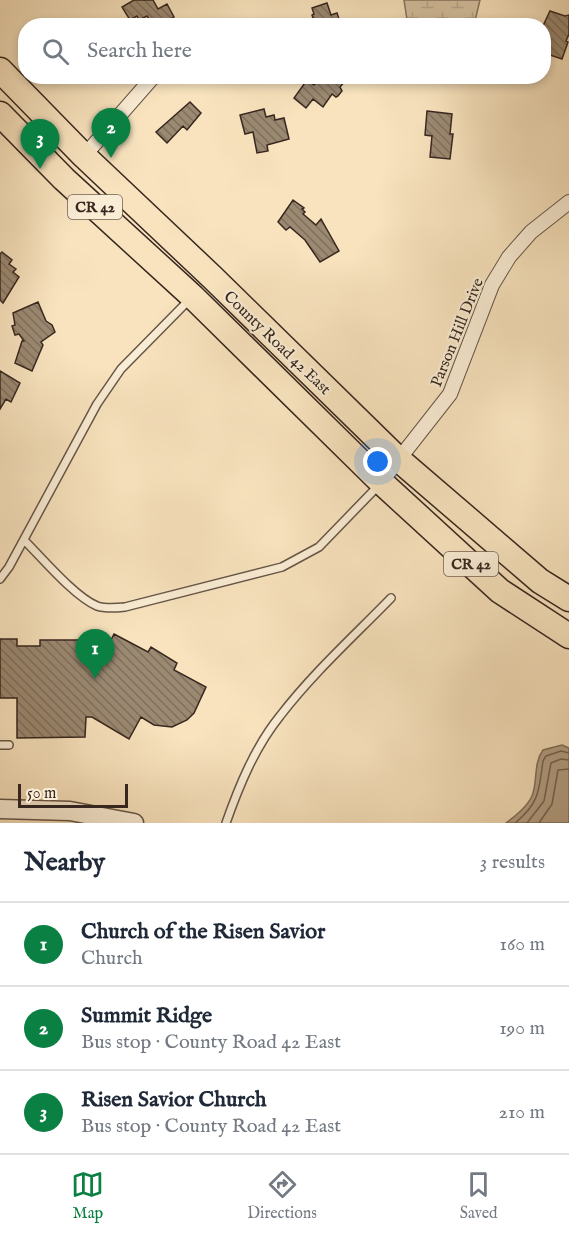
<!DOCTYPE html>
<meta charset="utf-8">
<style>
:root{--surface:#fff;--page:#f2f2f3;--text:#1f2937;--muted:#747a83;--line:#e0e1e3;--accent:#0b8043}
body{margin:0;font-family:"IM FELL English",serif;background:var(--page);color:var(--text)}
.scale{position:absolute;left:18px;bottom:15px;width:110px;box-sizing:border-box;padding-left:6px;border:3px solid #37271f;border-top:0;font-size:16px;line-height:21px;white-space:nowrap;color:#37271f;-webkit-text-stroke:4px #faedd5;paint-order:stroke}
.you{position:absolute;left:378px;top:462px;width:21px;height:21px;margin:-15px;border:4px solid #fff;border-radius:50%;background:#1a73e8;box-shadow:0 0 0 9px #1a73e833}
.badge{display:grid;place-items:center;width:39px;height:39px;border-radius:50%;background:var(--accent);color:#fff;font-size:20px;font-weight:700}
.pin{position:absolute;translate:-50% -50px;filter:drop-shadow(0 2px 3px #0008)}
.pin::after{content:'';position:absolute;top:32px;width:21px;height:18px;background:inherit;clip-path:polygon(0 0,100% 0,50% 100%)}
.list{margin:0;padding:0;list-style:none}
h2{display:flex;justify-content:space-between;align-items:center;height:78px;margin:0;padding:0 24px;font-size:26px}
h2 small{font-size:20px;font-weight:400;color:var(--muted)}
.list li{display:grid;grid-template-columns:39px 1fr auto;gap:18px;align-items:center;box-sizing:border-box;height:84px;padding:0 24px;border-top:2px solid var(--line)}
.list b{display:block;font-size:22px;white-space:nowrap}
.list p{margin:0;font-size:20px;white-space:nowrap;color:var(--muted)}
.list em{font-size:20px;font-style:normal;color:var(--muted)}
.icon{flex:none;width:33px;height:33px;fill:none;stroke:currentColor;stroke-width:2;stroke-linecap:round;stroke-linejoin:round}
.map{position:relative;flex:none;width:569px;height:823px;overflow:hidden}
.search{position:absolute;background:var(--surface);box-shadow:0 3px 9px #0003;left:18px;right:18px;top:18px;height:66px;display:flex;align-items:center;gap:15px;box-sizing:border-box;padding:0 21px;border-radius:24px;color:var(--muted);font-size:22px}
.sheet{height:330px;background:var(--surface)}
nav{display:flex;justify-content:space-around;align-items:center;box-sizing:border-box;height:84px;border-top:2px solid var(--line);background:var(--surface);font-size:16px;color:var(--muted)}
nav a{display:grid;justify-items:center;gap:3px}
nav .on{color:var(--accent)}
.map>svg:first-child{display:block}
</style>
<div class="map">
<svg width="569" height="823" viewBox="0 0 569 823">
<defs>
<pattern id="wetland-marsh" width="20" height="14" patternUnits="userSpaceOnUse" patternTransform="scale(1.5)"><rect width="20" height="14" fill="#d7c3a3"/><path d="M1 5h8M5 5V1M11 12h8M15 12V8" fill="none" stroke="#b9a88c"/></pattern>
<pattern id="building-back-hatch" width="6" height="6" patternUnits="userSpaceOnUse" patternTransform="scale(1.5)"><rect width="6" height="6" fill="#9b8972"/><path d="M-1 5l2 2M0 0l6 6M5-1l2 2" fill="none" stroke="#7f705d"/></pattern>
</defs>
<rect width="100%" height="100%" fill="#f8e3be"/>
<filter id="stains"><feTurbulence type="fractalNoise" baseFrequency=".00333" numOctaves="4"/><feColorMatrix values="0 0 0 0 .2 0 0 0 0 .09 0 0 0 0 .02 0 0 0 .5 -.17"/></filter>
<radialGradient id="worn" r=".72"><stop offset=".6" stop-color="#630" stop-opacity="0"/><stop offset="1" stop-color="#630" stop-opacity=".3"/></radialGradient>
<!-- wetland -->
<path fill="url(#wetland-marsh)" stroke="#877561" stroke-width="1.5" d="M404 0H480L474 25 408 26Z"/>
<!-- water -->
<path fill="#b6a388" stroke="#83715e" stroke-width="1.5" d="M562 745 569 748V823H506C515 816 527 807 532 796 538 781 533 764 543 750Z"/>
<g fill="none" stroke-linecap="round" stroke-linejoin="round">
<!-- shore -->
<path stroke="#766554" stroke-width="1.5" d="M515 823C540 803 539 789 543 761L546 756 561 751 569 753
M527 823 544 801 551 763 561 759 569 760
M539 823 552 804 558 770 569 769"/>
</g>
<!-- building -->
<path fill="url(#building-back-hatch)" stroke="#37271f" stroke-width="1.5" d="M134 0H153L158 9 167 4 174 17 160 26H153L147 16 139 20 137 16 130 20 122 7Z
M327 3 331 15 337 13 340 22 345 20 346 26H316L312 15 314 14 312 8Z
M550 11 565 16 569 15V34L566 41 568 42 562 59 544 53 543 26Z
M322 76H340L345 81 340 87 342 91 338 96 336 97 332 94 323 107 313 99 306 108 294 98 307 80 314 85Z
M190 102 201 113 187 130 183 126 167 143 156 132Z
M264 109 266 117 274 115 275 120 284 118 289 139 267 145 268 151 257 153 253 132 245 134 240 115Z
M427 111 452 114 450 134H453L450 159 430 157 432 136 425 135Z
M293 200 304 208 302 209 305 212 303 214 316 225 321 219 339 251 320 262 305 240 290 227 286 230 278 222Z
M2 252 12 260 9 264 16 269 13 272 19 277 3 303 0 300V254Z
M38 302 46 321 52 325 55 332 41 342 43 345 32 371 15 363 22 341H24L19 334 15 335 12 326 15 325 13 313Z
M0 371 20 383 11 402 6 399 0 409Z
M114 634 148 652 151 647 177 663 174 670 206 687 194 713 187 720 172 727 154 725 141 717 129 739 92 717H86L85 737 17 738V698H0V639H17V646H40V640H80V656H103Z"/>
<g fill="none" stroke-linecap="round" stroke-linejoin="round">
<defs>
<path id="service" d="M24 540C42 558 75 597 97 606 106 609 116 608 125 607L282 567 319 547 379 485
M0 579 9 567 97 404 121 369 189 300
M0 745H9
M226 823C239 786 255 747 280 716 313 673 354 636 391 598"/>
<path id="minor" d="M84 156 154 76
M381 482 450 394 492 285 509 257 531 232 569 202"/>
<path id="tertiary" d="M0 809 70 811 134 823"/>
<path id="trunk" d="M0 70 84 156 212 277 398 459 540 581 569 599
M0 114 64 179 193 297 381 482 500 591 569 636"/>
</defs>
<!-- service casing -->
<use href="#service" stroke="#675647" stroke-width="10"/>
<!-- minor casing -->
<use href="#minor" stroke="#675647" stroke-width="16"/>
<!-- tertiary casing -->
<use href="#tertiary" stroke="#675647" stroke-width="21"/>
<!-- trunk casing -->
<use href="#trunk" stroke="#37271f" stroke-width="27"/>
<!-- service -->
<use href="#service" stroke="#faedd5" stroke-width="7"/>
<!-- minor -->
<use href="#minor" stroke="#faedd5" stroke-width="14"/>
<!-- tertiary -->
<use href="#tertiary" stroke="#faedd5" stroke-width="18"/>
<!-- trunk -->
<use href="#trunk" stroke="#f8e3be" stroke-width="24"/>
</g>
<g text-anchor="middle" stroke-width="4.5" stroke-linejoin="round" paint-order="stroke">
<!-- shield labels -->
<g fill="#faedd5" stroke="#726256" stroke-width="1.5">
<rect x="68" y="195" width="54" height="24" rx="4.5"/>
<rect x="444" y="552" width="54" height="24" rx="4.5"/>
</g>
<g font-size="15" font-weight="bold" fill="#37271f">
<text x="95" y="212">CR 42</text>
<text x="471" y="569">CR 42</text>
</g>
<!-- street labels -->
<g font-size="16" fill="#37271f" stroke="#faedd5">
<text transform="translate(456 332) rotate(-68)" y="6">Parson Hill Drive</text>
<text transform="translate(278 342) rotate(44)" y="6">County Road 42 East</text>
</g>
</g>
<rect width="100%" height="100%" filter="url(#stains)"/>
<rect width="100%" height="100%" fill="url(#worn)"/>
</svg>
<div class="scale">50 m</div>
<div class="you"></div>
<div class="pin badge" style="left:95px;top:679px">1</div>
<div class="pin badge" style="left:111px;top:158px">2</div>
<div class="pin badge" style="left:40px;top:169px">3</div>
<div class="search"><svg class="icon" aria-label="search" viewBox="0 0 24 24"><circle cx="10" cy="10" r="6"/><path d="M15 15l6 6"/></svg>Search here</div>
</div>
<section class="sheet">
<h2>Nearby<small>3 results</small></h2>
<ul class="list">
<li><span class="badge">1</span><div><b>Church of the Risen Savior</b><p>Church</p></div><em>160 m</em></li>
<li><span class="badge">2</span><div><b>Summit Ridge</b><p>Bus stop · County Road 42 East</p></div><em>190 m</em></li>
<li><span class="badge">3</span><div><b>Risen Savior Church</b><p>Bus stop · County Road 42 East</p></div><em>210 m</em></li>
</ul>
</section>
<nav>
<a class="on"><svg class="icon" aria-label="map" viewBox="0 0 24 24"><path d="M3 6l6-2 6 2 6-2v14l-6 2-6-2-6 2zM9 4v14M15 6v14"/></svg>Map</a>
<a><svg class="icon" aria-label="directions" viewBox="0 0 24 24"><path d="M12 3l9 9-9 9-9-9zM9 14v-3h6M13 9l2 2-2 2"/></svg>Directions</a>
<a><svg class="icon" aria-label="saved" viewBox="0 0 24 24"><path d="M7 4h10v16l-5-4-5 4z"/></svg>Saved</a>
</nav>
